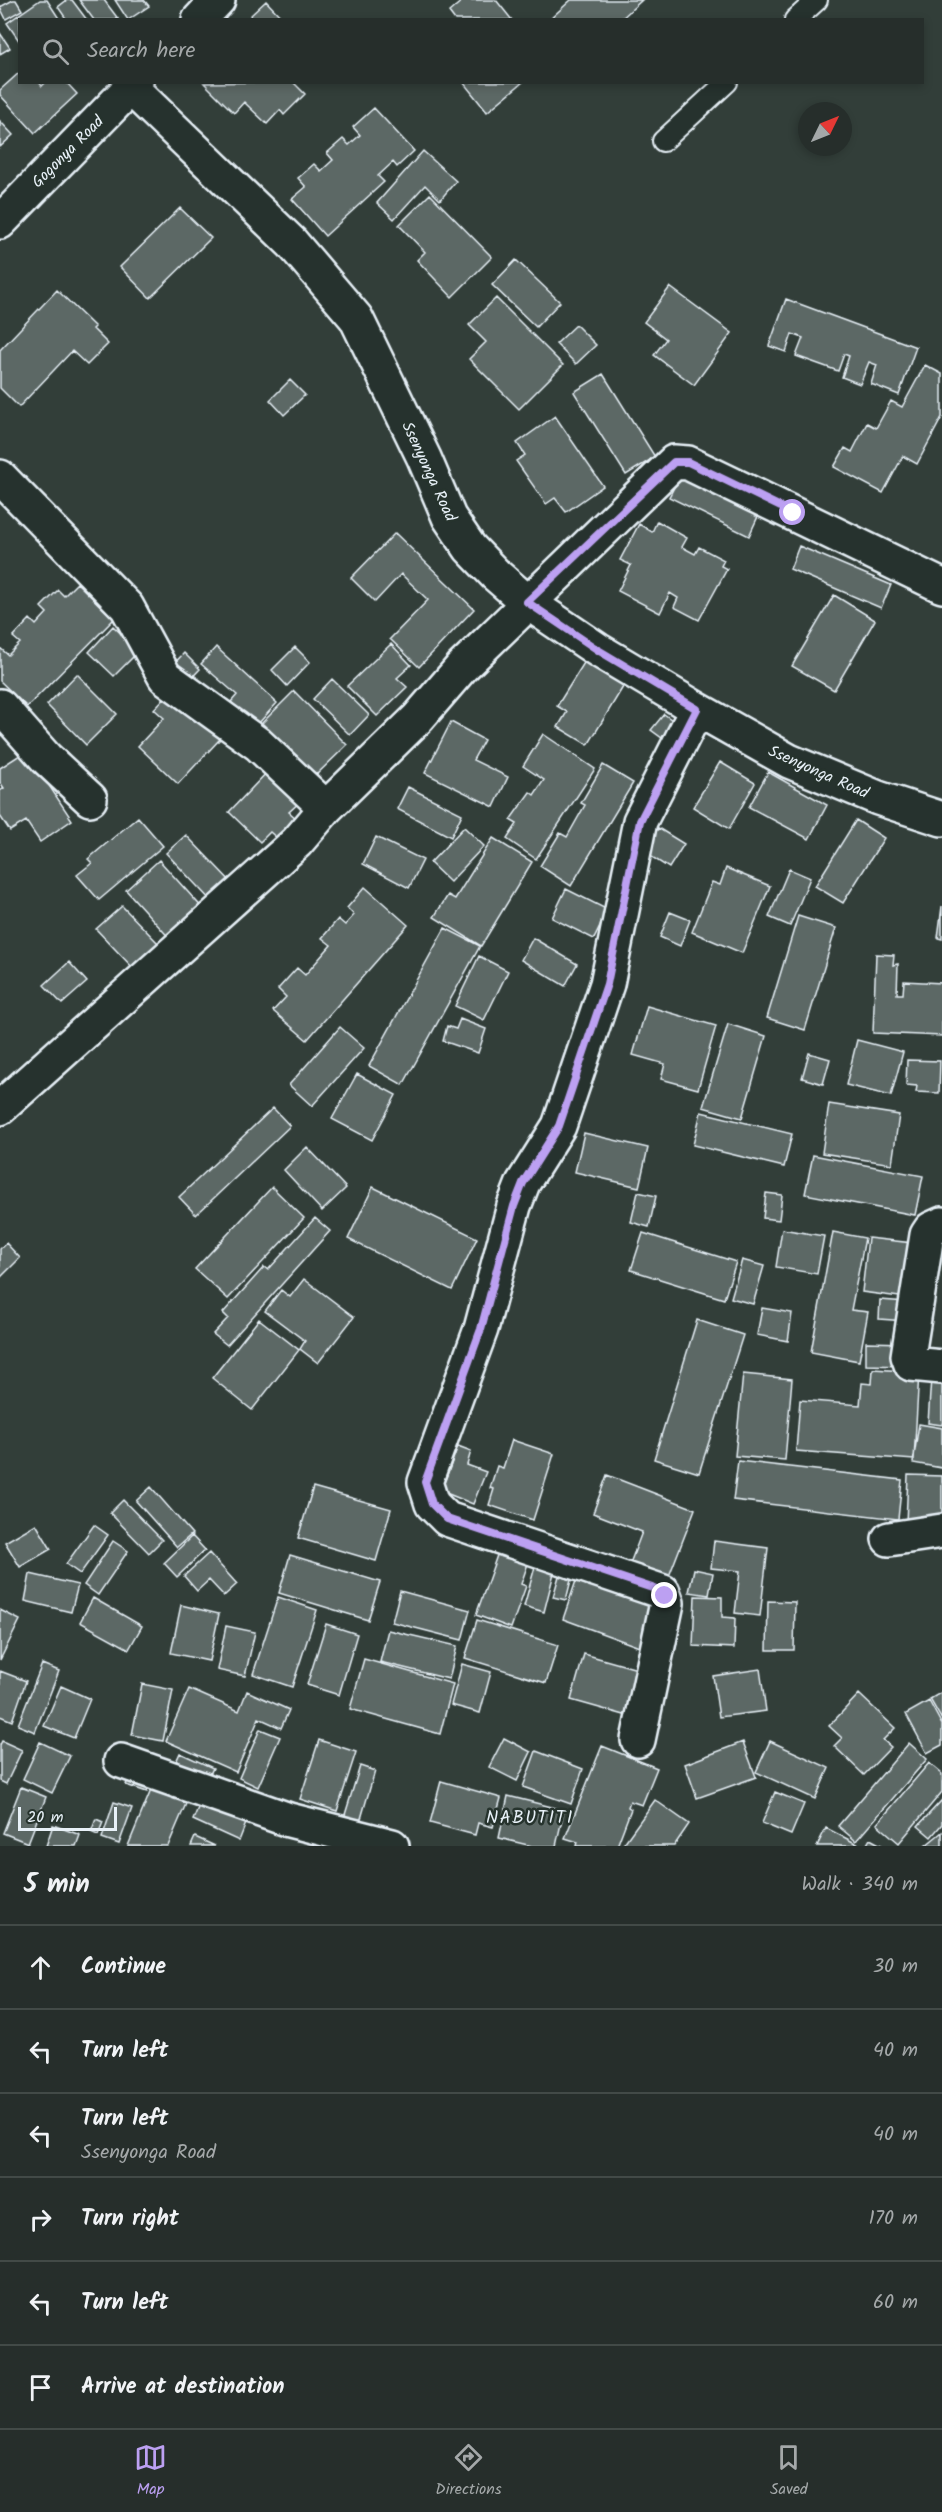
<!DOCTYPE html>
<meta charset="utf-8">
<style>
:root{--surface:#262e2b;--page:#2e3633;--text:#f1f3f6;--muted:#a4a8a9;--line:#424a47;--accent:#bca0f2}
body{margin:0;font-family:Kalam,sans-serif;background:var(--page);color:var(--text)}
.compass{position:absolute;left:798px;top:102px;width:54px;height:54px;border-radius:50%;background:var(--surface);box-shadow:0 3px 9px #0003;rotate:47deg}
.scale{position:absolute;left:18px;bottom:15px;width:99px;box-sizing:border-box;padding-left:6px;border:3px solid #e8f1f8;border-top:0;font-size:16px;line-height:21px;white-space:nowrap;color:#e8f1f8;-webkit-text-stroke:4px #26332d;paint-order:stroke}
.stop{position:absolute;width:18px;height:18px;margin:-14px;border:4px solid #bca0f2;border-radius:50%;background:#fff}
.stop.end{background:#bca0f2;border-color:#fff;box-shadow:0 2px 6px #0008}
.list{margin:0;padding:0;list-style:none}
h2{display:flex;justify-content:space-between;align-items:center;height:78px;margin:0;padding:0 24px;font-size:26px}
h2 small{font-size:20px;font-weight:400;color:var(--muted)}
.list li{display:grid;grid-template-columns:39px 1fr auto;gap:18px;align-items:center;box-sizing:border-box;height:84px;padding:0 24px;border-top:2px solid var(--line)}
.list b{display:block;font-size:22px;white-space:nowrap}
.list p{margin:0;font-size:20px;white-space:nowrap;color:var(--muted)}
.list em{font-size:20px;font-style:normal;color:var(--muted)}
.icon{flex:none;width:33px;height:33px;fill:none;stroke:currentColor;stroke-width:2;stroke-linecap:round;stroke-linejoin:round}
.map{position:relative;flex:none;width:942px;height:1846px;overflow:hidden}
.search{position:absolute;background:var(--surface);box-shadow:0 3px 9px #0003;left:18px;right:18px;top:18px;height:66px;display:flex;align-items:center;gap:15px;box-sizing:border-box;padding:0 21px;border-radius:0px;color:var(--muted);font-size:22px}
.sheet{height:582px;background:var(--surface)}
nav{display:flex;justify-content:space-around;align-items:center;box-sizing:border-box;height:84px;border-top:2px solid var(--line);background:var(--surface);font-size:16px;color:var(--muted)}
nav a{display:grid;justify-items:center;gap:3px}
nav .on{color:var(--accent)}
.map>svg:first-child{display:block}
</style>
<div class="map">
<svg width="942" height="1846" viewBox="0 0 942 1846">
<rect width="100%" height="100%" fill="#323e39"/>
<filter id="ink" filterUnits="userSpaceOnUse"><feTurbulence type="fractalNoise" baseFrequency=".0167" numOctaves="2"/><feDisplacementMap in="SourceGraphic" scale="12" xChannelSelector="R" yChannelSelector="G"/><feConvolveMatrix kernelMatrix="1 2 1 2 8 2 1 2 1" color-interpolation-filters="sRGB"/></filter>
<g filter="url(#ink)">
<!-- building -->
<path fill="#5c6865" stroke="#e8f1f8" stroke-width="1.5" d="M13 0H16L22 10 6 19 0 7Z
M40 0H47L60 20H20V42L7 23Z
M67 0H72L87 20H67L58 7Z
M79 0H104L119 20H94Z
M115 0H144L149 6 128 20Z
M463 0H496L512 20H455L449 12Z
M571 0H642L620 20H549Z
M266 1 284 20H253L250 16Z
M0 33 10 48 0 54Z
M20 72V82H39L42 86 46 82H66L77 94 35 133 0 95V90Z
M293 82 305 94 284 115 280 110 267 124 244 102 234 113 204 83Z
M463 82H523L487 112Z
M374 108 414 151 397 167 393 162 378 176 384 182 325 236 292 199 306 187 298 178 314 164 321 171 333 160 327 153 343 139 349 145 360 135 353 127Z
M0 121 13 135 0 147Z
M423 151 456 181 440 200 425 185 394 219 377 203Z
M430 194 492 257 452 297 417 260 425 252 399 225Z
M180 208 211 238 150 298 120 267Z
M516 260 560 302 536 327 492 285Z
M670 287 732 333 694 385 654 355 666 339 644 322Z
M57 290 95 327 93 329 108 344 87 365 72 351 19 407 0 388V350Z
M496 298 563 365 519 409 469 359 486 342 469 325Z
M786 299 916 347 899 395 871 384 877 365 869 362 860 384 842 377 849 356 844 354 838 371 796 356 803 338 792 334 786 352 769 346Z
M576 325 596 345 576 364 556 344Z
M925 365 942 374V417L917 464 903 456 883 493 834 467 845 448 852 452 867 423 876 428 891 401 902 407Z
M603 374 655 457 626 475 574 392Z
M290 380 305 395 284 415 270 400Z
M555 416 603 486 566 512 555 498 546 504 516 461 525 455 517 443Z
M681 474 760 512 749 536 669 497Z
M657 521 687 538 682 547 695 554 699 547 724 560 721 566 727 569 699 620 674 607 678 598 670 593 660 613 618 591 631 565 620 560 639 524 652 532Z
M395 533 474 609 419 667 390 639 428 600 401 574 375 602 351 578Z
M799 546 891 585 881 608 790 569Z
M77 583 114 619 27 707 0 681V648L8 655 20 643 13 637 30 619 36 625 47 613 41 607 58 590 64 596Z
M834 595 875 620 834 690 792 666Z
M113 626 139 651 114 676 89 652Z
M391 644 411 665 397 678 407 687 377 716 347 686Z
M216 647 277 703 257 725 231 702 237 695 201 664Z
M295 647 310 662 287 686 272 670Z
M184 653 200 669 184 686 168 670Z
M587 658 626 682 588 745 558 727 567 712 557 706Z
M77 674 117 714 86 745 47 705Z
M332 679 369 715 350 735 313 699Z
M294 691 347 745 314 777 262 723Z
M170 692 220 739 178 784 138 746 164 718 154 709Z
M664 714 679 725 666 741 651 730Z
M451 722 484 740 473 760 508 777 494 807 425 773Z
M543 734 595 769 536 859 507 839 517 824 510 820 530 792 534 795 544 780 523 766Z
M26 751 72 820 40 842 26 821 10 831 0 816V791L4 788 0 782V768Z
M720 762 755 783 729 829 693 807Z
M603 765 633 783 571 886 540 866 560 833 567 837 585 805 581 803Z
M270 769 302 800 289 812 297 819 278 839 270 832 260 842 229 812Z
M768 772 827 805 809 839 749 807Z
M408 787 462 814 451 837 397 809Z
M138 817 163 846 99 900 77 875 92 863 88 859Z
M856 820 884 838 843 903 815 886Z
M464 827 484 846 450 882 430 863Z
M658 828 684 844 669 868 644 852Z
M186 835 234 885 214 904 166 853Z
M376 837 423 860 409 888 363 864Z
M493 838 532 862 481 946 434 917 448 895 455 899Z
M159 860 205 911 172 941 126 890Z
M726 868 770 886 742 953 692 932 712 882 720 885Z
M789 869 810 878 790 926 769 917Z
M365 887 408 925 307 1040 273 1011 286 997 278 989 297 968 305 975 331 945 322 938 338 919 345 925 354 915 347 908Z
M566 889 608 910 594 939 552 918Z
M122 906 158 943 133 968 96 929Z
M942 906V939L938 938Z
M670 912 690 920 680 946 660 937Z
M798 916 836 928 805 1030 767 1018Z
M445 928 480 946 403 1085 369 1066Z
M533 938 577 964 565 986 521 960Z
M876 954 894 955 893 965 898 964 897 994H903L904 981 942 983V1036L873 1033Z
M479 956 508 971 484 1020 455 1006Z
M69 962 87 982 62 1004 44 985Z
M647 1006 716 1026 698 1089 661 1079 665 1064 633 1055Z
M460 1019 486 1029 478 1053 443 1041 447 1026 456 1029Z
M728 1024 766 1036 742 1118 703 1107Z
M340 1027 364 1048 312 1106 289 1085Z
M857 1040 903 1052 891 1096 846 1085Z
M809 1053 830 1059 823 1084 802 1078Z
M907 1060 940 1061 939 1093 916 1092 917 1086 906 1085Z
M357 1074 396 1095 372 1140 332 1119Z
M829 1104 899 1115 892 1164 822 1153Z
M273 1108 290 1126 196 1215 179 1197Z
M701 1112 792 1134 784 1167 693 1145Z
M584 1133 648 1148 639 1187 575 1172Z
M307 1147 346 1188 322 1211 284 1170Z
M813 1155 923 1176 915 1215 805 1194Z
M272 1187 304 1218 228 1299 195 1269Z
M373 1187 477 1238 452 1290 348 1239Z
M638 1192 656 1196 649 1227 631 1222Z
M766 1193 782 1195 779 1220 763 1218Z
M315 1218 330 1231 227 1345 213 1334 228 1318 223 1313 264 1267 268 1270Z
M782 1229 824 1236 817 1274 776 1267Z
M833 1232 865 1238 851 1310 868 1312 859 1361 811 1352Z
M643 1233 736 1262 724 1299 631 1270Z
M868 1238 913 1243 907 1298 862 1292Z
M6 1243 20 1258 0 1278V1249Z
M742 1260 764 1266 753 1304 731 1298Z
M304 1279 354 1317 318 1363 300 1349 305 1341 265 1311 281 1290 290 1297Z
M880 1300 907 1302 906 1321 879 1319Z
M762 1308 792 1313 788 1341 757 1335Z
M259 1319 299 1350 252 1410 212 1378Z
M697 1320 743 1335 699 1473 654 1459Z
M866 1342 905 1343 904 1366 866 1365Z
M873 1369 919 1372 914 1460 796 1451 800 1400 860 1405 862 1383 872 1384Z
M743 1374 792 1379 785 1460 735 1456Z
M931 1378 942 1379V1425L928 1423Z
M919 1424 942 1428V1468L913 1463Z
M512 1440 554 1454 533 1520 489 1505 494 1489 490 1488 497 1466 503 1468Z
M458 1446 471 1451 467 1465 486 1472 473 1504 441 1491Z
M738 1461 902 1480 898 1519 733 1500Z
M607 1475 695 1509 664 1589 626 1574 642 1532 593 1513Z
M908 1475 942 1476V1526L906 1524Z
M151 1487 192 1534 177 1547 136 1501Z
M313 1487 391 1509 376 1561 298 1538Z
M123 1500 162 1540 149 1553 110 1513Z
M36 1524 51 1549 20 1567 5 1542Z
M94 1525 108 1535 80 1574 66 1564Z
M192 1536 205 1550 177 1577 164 1563Z
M113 1541 128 1551 98 1595 84 1585Z
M502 1541 532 1552 521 1584 526 1586 511 1628 476 1615Z
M714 1541 768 1548 760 1616 735 1613 740 1571 711 1568Z
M209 1553 237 1584 224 1596 209 1580 197 1591 184 1576Z
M290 1555 380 1582 368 1620 279 1593Z
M538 1556 557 1561 544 1612 524 1606Z
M580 1569 660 1599 642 1648 563 1619Z
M694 1569 713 1573 709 1595 689 1592Z
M30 1574 78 1585 71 1612 25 1601Z
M559 1576 571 1580 566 1600 553 1597Z
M400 1591 470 1610 462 1640 392 1622Z
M695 1596 722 1597V1617L735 1618 734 1648 693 1646Z
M278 1597 317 1610 292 1687 253 1674Z
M93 1598 142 1626 129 1649 80 1622Z
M768 1601 795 1602 794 1650H767Z
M181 1605 219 1614 209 1661 171 1653Z
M0 1610 20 1620 0 1660Z
M477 1620 558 1645 546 1683 465 1658Z
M326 1624 357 1634 339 1695 307 1685Z
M226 1626 255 1632 245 1676 217 1670Z
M388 1630 457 1646 449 1679 380 1662Z
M584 1654 648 1672 635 1718 571 1700Z
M364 1659 453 1684 440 1734 350 1709Z
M42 1664 59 1671 35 1732 18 1725Z
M462 1664 491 1672 480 1713 451 1705Z
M760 1669 766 1711 719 1717 713 1676Z
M0 1671 26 1681 12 1721 0 1716Z
M142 1684 173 1690 163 1741 132 1735Z
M61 1686 90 1699 74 1738 44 1726Z
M189 1689 239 1711 247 1691 289 1710 281 1728 259 1718 236 1772 166 1741Z
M942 1692V1720L930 1699Z
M859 1694 895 1728 883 1740 891 1747 864 1775 834 1746 842 1738 829 1726Z
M929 1701 942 1725V1745L927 1753 906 1714Z
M260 1729 280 1737 258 1787 239 1778Z
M504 1738 531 1752 517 1781 489 1767Z
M319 1740 356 1752 337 1811 300 1799Z
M2 1741 22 1750 6 1784 0 1781V1745Z
M770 1741 829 1768 815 1799 756 1772Z
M40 1742 70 1756 52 1793 23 1779Z
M743 1742 756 1777 697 1798 685 1764Z
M909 1743 927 1759 856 1841 838 1826Z
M602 1746 657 1768 642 1805 630 1801 628 1807 631 1809 617 1846H577L578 1842 565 1838Z
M536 1751 583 1769 571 1804 523 1787Z
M180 1753 213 1768 207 1780 175 1764Z
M929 1763 942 1774V1792L899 1843 877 1824Z
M360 1766 375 1771 360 1822 344 1818Z
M132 1768 153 1775 147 1792 126 1785Z
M156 1778 191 1792 168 1846H128Z
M441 1781 501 1798 493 1827 478 1823 475 1835 430 1823Z
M21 1787 46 1797 28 1843 3 1833Z
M775 1792 804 1804 791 1835 762 1823Z
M204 1793 250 1813 239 1841 193 1820Z
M508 1796 564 1810 556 1846H532L499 1838Z
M655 1800 689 1824 674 1846H622Z
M942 1800V1824L931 1837 918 1826Z
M114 1802 132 1808 119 1844 102 1838Z
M96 1819 103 1822 98 1835 91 1832Z
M53 1825 80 1835 76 1846H46Z
M826 1828 861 1846H817Z
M942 1832V1846H925Z
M195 1837 215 1846H191Z
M870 1839 883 1846H866Z"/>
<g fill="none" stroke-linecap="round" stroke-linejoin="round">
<defs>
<path id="service" d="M795 20 817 0
M663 141 727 82"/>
<path id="minor" d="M199 20 218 0
M131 88 292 243 356 318 424 458 449 517 470 548 496 575 527 602 598 650 697 709 789 761 878 798 942 819
M0 222 136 82
M0 477 127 607 165 677 258 744 326 808
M0 706 46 758 90 799
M0 1108 297 842 326 808 418 718 462 667 674 462 688 463 942 586
M942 1224 931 1229 927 1235 908 1356 911 1364 942 1367
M889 1539 942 1531
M638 1740 667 1603 663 1592 447 1519 432 1504 425 1482 481 1329 514 1206 523 1183 559 1126 607 984 640 821 697 709
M121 1761 289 1820 392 1846"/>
</defs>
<!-- service casing -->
<use href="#service" stroke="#e8f1f8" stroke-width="24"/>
<!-- minor casing -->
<use href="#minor" stroke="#e8f1f8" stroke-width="38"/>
<!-- service -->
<use href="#service" stroke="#26332d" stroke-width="20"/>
<!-- minor -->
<use href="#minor" stroke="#26332d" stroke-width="33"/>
</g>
</g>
<g fill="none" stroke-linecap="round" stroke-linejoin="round" filter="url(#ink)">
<!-- route -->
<path stroke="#bca0f2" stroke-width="8" d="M665 1596 655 1589 447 1519 432 1504 425 1482 481 1329 514 1206 523 1183 559 1126 607 984 640 821 697 709 598 650 527 602 674 462H688L793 513"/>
</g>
<g text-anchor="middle" stroke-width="5" stroke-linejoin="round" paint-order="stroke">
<!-- street labels -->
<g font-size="16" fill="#e8f1f8" stroke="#26332d">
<text transform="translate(67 151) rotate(-45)" y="6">Gogonya Road</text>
<text transform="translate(430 471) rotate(65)" y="6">Ssenyonga Road</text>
<text transform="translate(819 771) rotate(24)" y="6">Ssenyonga Road</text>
</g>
<!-- neighbourhood labels -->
<g font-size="18" letter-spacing="1.5" fill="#e8f1f8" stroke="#26332d">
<text x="530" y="1823">NABUTITI</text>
</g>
</g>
</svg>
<svg class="compass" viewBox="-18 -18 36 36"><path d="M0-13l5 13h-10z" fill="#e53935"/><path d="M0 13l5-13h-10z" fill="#a4a8a9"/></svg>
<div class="scale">20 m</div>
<div class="stop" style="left:793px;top:513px"></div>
<div class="stop end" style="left:665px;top:1596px"></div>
<div class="search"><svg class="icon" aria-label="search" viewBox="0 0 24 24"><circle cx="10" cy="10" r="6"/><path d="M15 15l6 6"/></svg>Search here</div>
</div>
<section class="sheet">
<h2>5 min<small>Walk · 340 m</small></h2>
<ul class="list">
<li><svg class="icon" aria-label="ahead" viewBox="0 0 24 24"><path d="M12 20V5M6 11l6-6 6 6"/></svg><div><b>Continue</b></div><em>30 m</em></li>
<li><svg class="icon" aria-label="left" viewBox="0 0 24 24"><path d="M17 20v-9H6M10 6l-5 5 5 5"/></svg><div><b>Turn left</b></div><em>40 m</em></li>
<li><svg class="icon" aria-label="left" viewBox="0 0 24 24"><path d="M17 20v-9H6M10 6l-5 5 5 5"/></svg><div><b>Turn left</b><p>Ssenyonga Road</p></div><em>40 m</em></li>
<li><svg class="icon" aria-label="right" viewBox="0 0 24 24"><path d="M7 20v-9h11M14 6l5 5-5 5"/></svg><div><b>Turn right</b></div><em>170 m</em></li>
<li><svg class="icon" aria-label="left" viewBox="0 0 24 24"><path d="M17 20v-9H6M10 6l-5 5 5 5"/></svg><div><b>Turn left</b></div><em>60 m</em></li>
<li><svg class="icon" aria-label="arrive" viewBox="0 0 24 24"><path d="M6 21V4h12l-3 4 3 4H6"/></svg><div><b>Arrive at destination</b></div></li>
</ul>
</section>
<nav>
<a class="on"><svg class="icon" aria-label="map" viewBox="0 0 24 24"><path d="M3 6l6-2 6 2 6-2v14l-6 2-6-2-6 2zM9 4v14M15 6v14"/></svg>Map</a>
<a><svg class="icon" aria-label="directions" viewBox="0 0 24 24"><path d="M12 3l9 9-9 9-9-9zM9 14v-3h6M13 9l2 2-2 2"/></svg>Directions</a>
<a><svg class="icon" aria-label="saved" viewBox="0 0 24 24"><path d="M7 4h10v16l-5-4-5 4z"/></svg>Saved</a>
</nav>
